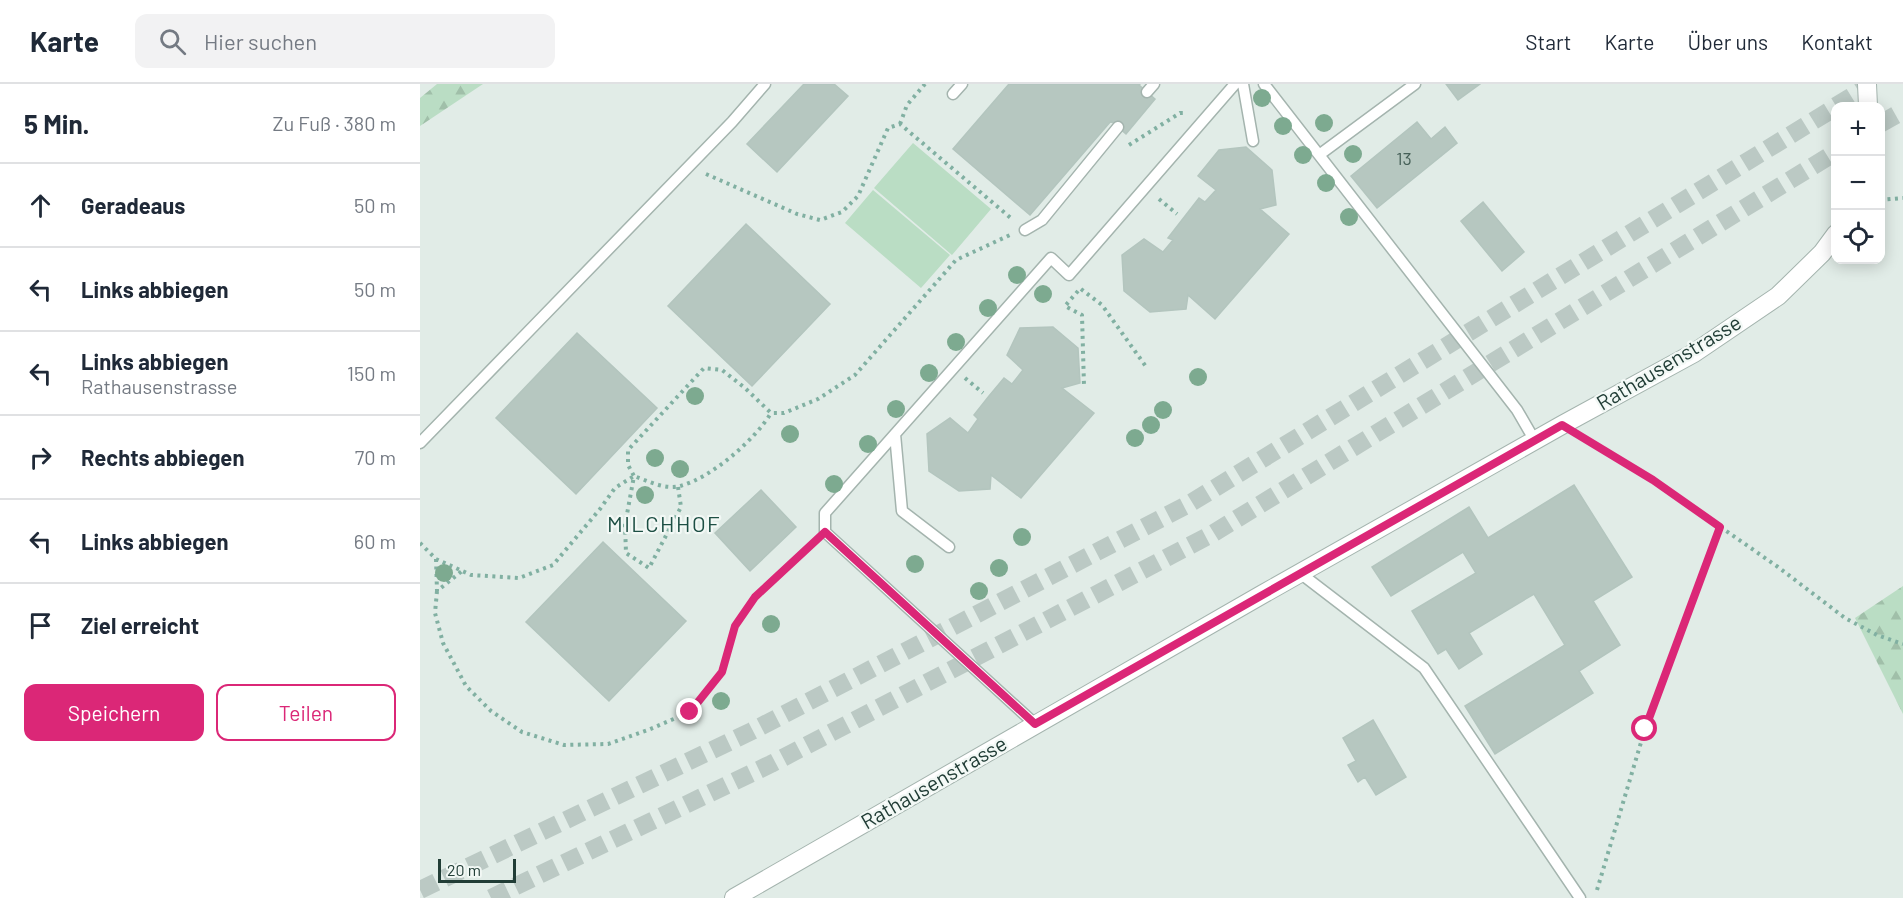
<!DOCTYPE html>
<html lang="de">
<meta charset="utf-8">
<style>
:root{--surface:#fff;--page:#f2f2f3;--text:#1f2937;--muted:#747a83;--line:#e0e1e3;--accent:#db2777}
body{margin:0;font-family:Barlow,sans-serif;background:var(--page);color:var(--text)}
.controls{position:absolute;right:18px;top:18px;display:grid;overflow:hidden;border-radius:12px;box-shadow:0 3px 15px #0003}
.controls button{width:54px;height:54px;display:grid;place-items:center;padding:0;border:0;border-bottom:2px solid var(--line);background:var(--surface);color:var(--text);font:30px sans-serif}
.scale{position:absolute;left:18px;bottom:15px;width:78px;box-sizing:border-box;padding-left:6px;border:3px solid #213d36;border-top:0;font-size:16px;line-height:21px;white-space:nowrap;color:#213d36;-webkit-text-stroke:4px #f2f8f5;paint-order:stroke}
.stop{position:absolute;width:18px;height:18px;margin:-14px;border:4px solid #db2777;border-radius:50%;background:#fff}
.stop.end{background:#db2777;border-color:#fff;box-shadow:0 2px 6px #0008}
.list{margin:0;padding:0;list-style:none}
h2{display:flex;justify-content:space-between;align-items:center;height:78px;margin:0;padding:0 24px;font-size:26px}
h2 small{font-size:20px;font-weight:400;color:var(--muted)}
.list li{display:grid;grid-template-columns:39px 1fr auto;gap:18px;align-items:center;box-sizing:border-box;height:84px;padding:0 24px;border-top:2px solid var(--line)}
.list b{display:block;font-size:22px;white-space:nowrap}
.list p{margin:0;font-size:20px;white-space:nowrap;color:var(--muted)}
.list em{font-size:20px;font-style:normal;color:var(--muted)}
.actions{display:flex;gap:12px;padding:18px 24px}
.actions a{flex:1;padding:14px 0;border:2px solid var(--accent);border-radius:12px;text-align:center;font-size:21px;color:var(--accent)}
.actions .main{background:var(--accent);color:#fff}
.icon{flex:none;width:33px;height:33px;fill:none;stroke:currentColor;stroke-width:2;stroke-linecap:round;stroke-linejoin:round}
.map{position:relative;flex:none;width:1483px;height:814px;overflow:hidden}
header{display:flex;align-items:center;gap:36px;box-sizing:border-box;height:84px;padding:0 30px;background:var(--surface);border-bottom:2px solid var(--line)}
header strong{font-size:28px}
nav{display:flex;gap:33px;margin-inline-start:auto;font-size:21px}
.search{width:420px;height:54px;background:var(--page);display:flex;align-items:center;gap:15px;box-sizing:border-box;padding:0 21px;border-radius:12px;color:var(--muted);font-size:22px}
main{display:flex}
aside{flex:1;background:var(--surface)}
.map>svg:first-child{display:block}
</style>
<header>
<strong>Karte</strong>
<div class="search"><svg class="icon" aria-label="search" viewBox="0 0 24 24"><circle cx="10" cy="10" r="6"/><path d="M15 15l6 6"/></svg>Hier suchen</div>
<nav><a>Start</a><a>Karte</a><a>Über uns</a><a>Kontakt</a></nav>
</header>
<main>
<aside>
<h2>5 Min.<small>Zu Fuß · 380 m</small></h2>
<ul class="list">
<li><svg class="icon" aria-label="ahead" viewBox="0 0 24 24"><path d="M12 20V5M6 11l6-6 6 6"/></svg><div><b>Geradeaus</b></div><em>50 m</em></li>
<li><svg class="icon" aria-label="left" viewBox="0 0 24 24"><path d="M17 20v-9H6M10 6l-5 5 5 5"/></svg><div><b>Links abbiegen</b></div><em>50 m</em></li>
<li><svg class="icon" aria-label="left" viewBox="0 0 24 24"><path d="M17 20v-9H6M10 6l-5 5 5 5"/></svg><div><b>Links abbiegen</b><p>Rathausenstrasse</p></div><em>150 m</em></li>
<li><svg class="icon" aria-label="right" viewBox="0 0 24 24"><path d="M7 20v-9h11M14 6l5 5-5 5"/></svg><div><b>Rechts abbiegen</b></div><em>70 m</em></li>
<li><svg class="icon" aria-label="left" viewBox="0 0 24 24"><path d="M17 20v-9H6M10 6l-5 5 5 5"/></svg><div><b>Links abbiegen</b></div><em>60 m</em></li>
<li><svg class="icon" aria-label="arrive" viewBox="0 0 24 24"><path d="M6 21V4h12l-3 4 3 4H6"/></svg><div><b>Ziel erreicht</b></div></li>
</ul>
<div class="actions"><a class="main">Speichern</a><a>Teilen</a></div>
</aside>
<div class="map">
<svg width="1483" height="814" viewBox="0 0 1483 814">
<defs>
<pattern id="forest-firs" width="22" height="20" patternUnits="userSpaceOnUse" patternTransform="scale(1.5)"><rect width="22" height="20" fill="#baddc4"/><path d="M5 1l3.5 6h-7zM16 11l3.5 6h-7z" fill="#a0bfa9"/></pattern>
</defs>
<rect width="100%" height="100%" fill="#e1ece7"/>
<!-- forest -->
<path fill="url(#forest-firs)" d="M17 0H63L0 42V14Z
M1483 502V630L1435 534Z"/>
<!-- park -->
<path fill="#baddc4" d="M493 59 571 125 532 171 454 104Z
M453 106 530 171 501 204 425 139Z"/>
<!-- building -->
<path fill="#b6c7c0" stroke="#b3c5be" stroke-width="1.5" d="M384 0H414L428 12 357 88 327 60Z
M589 0H720L719 1 735 15 706 50 691 37 610 131 533 65Z
M1026 0H1060L1038 16Z
M997 38 1011 55 1025 43 1037 59 957 124 931 92Z
M826 63 852 86 856 121 840 125 869 150 795 235 768 211 766 225 730 228 704 207 702 171 724 155 743 168 753 156 748 154 779 114 785 118 796 106 778 92 799 66Z
M1063 118 1104 168 1082 187 1041 137Z
M326 140 410 220 332 302 248 222Z
M633 243 658 264 660 299 642 304 674 329 601 414 571 391 570 405 539 407 509 387 507 350 530 334 548 349 558 335 554 331 569 312 584 294 592 300 603 286 587 271 600 244Z
M157 249 237 324 156 410 76 334Z
M1154 401 1212 493 1173 517 1200 561 1159 587 1173 609 1075 670 1045 622 1145 561 1114 510 1049 549 1062 570 1039 585 1026 565 1018 570 992 527 1056 489 1043 468 971 512 952 483 1049 423 1068 454Z
M341 406 376 443 330 487 295 449Z
M183 458 266 537 189 617 106 538Z
M953 636 986 693 956 711 945 693 938 698 928 681 936 677 923 654Z"/>
<g fill="none" stroke-linecap="round" stroke-linejoin="round">
<!-- motorway-tunnel -->
<path stroke="#bbc9c4" stroke-width="18" stroke-dasharray="18 9" stroke-linecap="butt" d="M1416 22 1452 0
M1460 40 1483 27
M0 806 332 647 769 420 1416 23
M71 814 351 680 792 450 1416 68"/>
<defs>
<path id="service" d="M823 0 833 57
M844 0 1097 326 1115 357
M727 8 734 0
M533 10 542 0
M899 71 995 0
M605 146 622 136 698 43
M475 350 482 427 529 463
M0 359 312 38 345 0
M880 489 1004 584 1160 814
M615 640 405 448V429L631 174 649 191 815 0"/>
<path id="minor" d="M1447 0 1448 22
M314 814 843 510 1142 341 1274 269 1358 212 1402 169 1416 150"/>
</defs>
<!-- service casing -->
<use href="#service" stroke="#a4b4ae" stroke-width="13"/>
<!-- minor casing -->
<use href="#minor" stroke="#a4b4ae" stroke-width="20"/>
<!-- path -->
<path stroke="#81b0a2" stroke-width="4" stroke-dasharray="3 4.5" stroke-linecap="butt" d="M480 40 487 21 505 0
M709 61 760 29H767
M286 90 377 130 400 136 422 128 438 112 468 44 480 40 592 135
M739 115 757 130
M1460 116 1483 114
M661 205 682 221 727 284
M658 207 645 222 662 231 664 302
M545 294 563 309
M1162 353 1233 396 1358 483 1425 534 1457 551 1483 560
M258 403 261 423 229 484 206 469 205 441 214 392 208 381V366L284 284 302 286 325 304 351 329H364L398 315 435 291 536 176 590 151
M0 459 16 475 51 491 99 494 133 481 180 425 195 404 214 392C228 397 245 406 260 402 291 394 335 356 351 329
M16 475 17 507 42 487
M17 507 15 529 23 559 46 602 71 627 102 648 144 661 188 660 228 646 270 628 302 588 315 542 335 513 393 459
M1177 806 1225 645 1300 443"/>
<!-- service -->
<use href="#service" stroke="#fff" stroke-width="10"/>
<!-- minor -->
<use href="#minor" stroke="#fff" stroke-width="18"/>
</g>
<!-- trees -->
<g fill="#7daa90">
<circle cx="842" cy="14" r="9"/>
<circle cx="904" cy="39" r="9"/>
<circle cx="863" cy="42" r="9"/>
<circle cx="933" cy="70" r="9"/>
<circle cx="883" cy="71" r="9"/>
<circle cx="906" cy="99" r="9"/>
<circle cx="929" cy="133" r="9"/>
<circle cx="597" cy="191" r="9"/>
<circle cx="623" cy="210" r="9"/>
<circle cx="568" cy="224" r="9"/>
<circle cx="536" cy="258" r="9"/>
<circle cx="509" cy="289" r="9"/>
<circle cx="778" cy="293" r="9"/>
<circle cx="275" cy="312" r="9"/>
<circle cx="476" cy="325" r="9"/>
<circle cx="743" cy="326" r="9"/>
<circle cx="731" cy="341" r="9"/>
<circle cx="370" cy="350" r="9"/>
<circle cx="715" cy="354" r="9"/>
<circle cx="448" cy="360" r="9"/>
<circle cx="235" cy="374" r="9"/>
<circle cx="260" cy="385" r="9"/>
<circle cx="414" cy="400" r="9"/>
<circle cx="225" cy="411" r="9"/>
<circle cx="602" cy="453" r="9"/>
<circle cx="495" cy="480" r="9"/>
<circle cx="579" cy="484" r="9"/>
<circle cx="24" cy="489" r="9"/>
<circle cx="559" cy="507" r="9"/>
<circle cx="351" cy="540" r="9"/>
<circle cx="301" cy="617" r="9"/>
</g>
<g fill="none" stroke-linecap="round" stroke-linejoin="round">
<!-- route -->
<path stroke="#db2777" stroke-width="8" d="M270 628 302 588 315 542 335 513 405 448 615 640 1142 341 1233 396 1300 443 1225 645"/>
</g>
<g text-anchor="middle" stroke-width="4.5" stroke-linejoin="round" paint-order="stroke">
<!-- number labels -->
<g font-size="18" fill="#466058">
<text x="984" y="81">13</text>
</g>
<!-- street labels -->
<g font-size="21" fill="#213d36" stroke="#f2f8f5">
<text transform="translate(1249 279) rotate(-31)" y="7">Rathausenstrasse</text>
<text transform="translate(514 699) rotate(-30)" y="7">Rathausenstrasse</text>
</g>
<!-- neighbourhood labels -->
<g font-size="22" letter-spacing="1.5" fill="#1d4f44" stroke="#f2f8f5">
<text x="244" y="448">MILCHHOF</text>
</g>
</g>
</svg>
<div class="controls">
<button>+</button>
<button>−</button>
<button><svg class="icon" aria-label="locate" viewBox="0 0 24 24"><circle cx="12" cy="12" r="6"/><path d="M12 2v4M12 18v4M2 12h4M18 12h4"/></svg></button>
</div>
<div class="scale">20 m</div>
<div class="stop" style="left:1225px;top:645px"></div>
<div class="stop end" style="left:270px;top:628px"></div>
</div>
</main>
